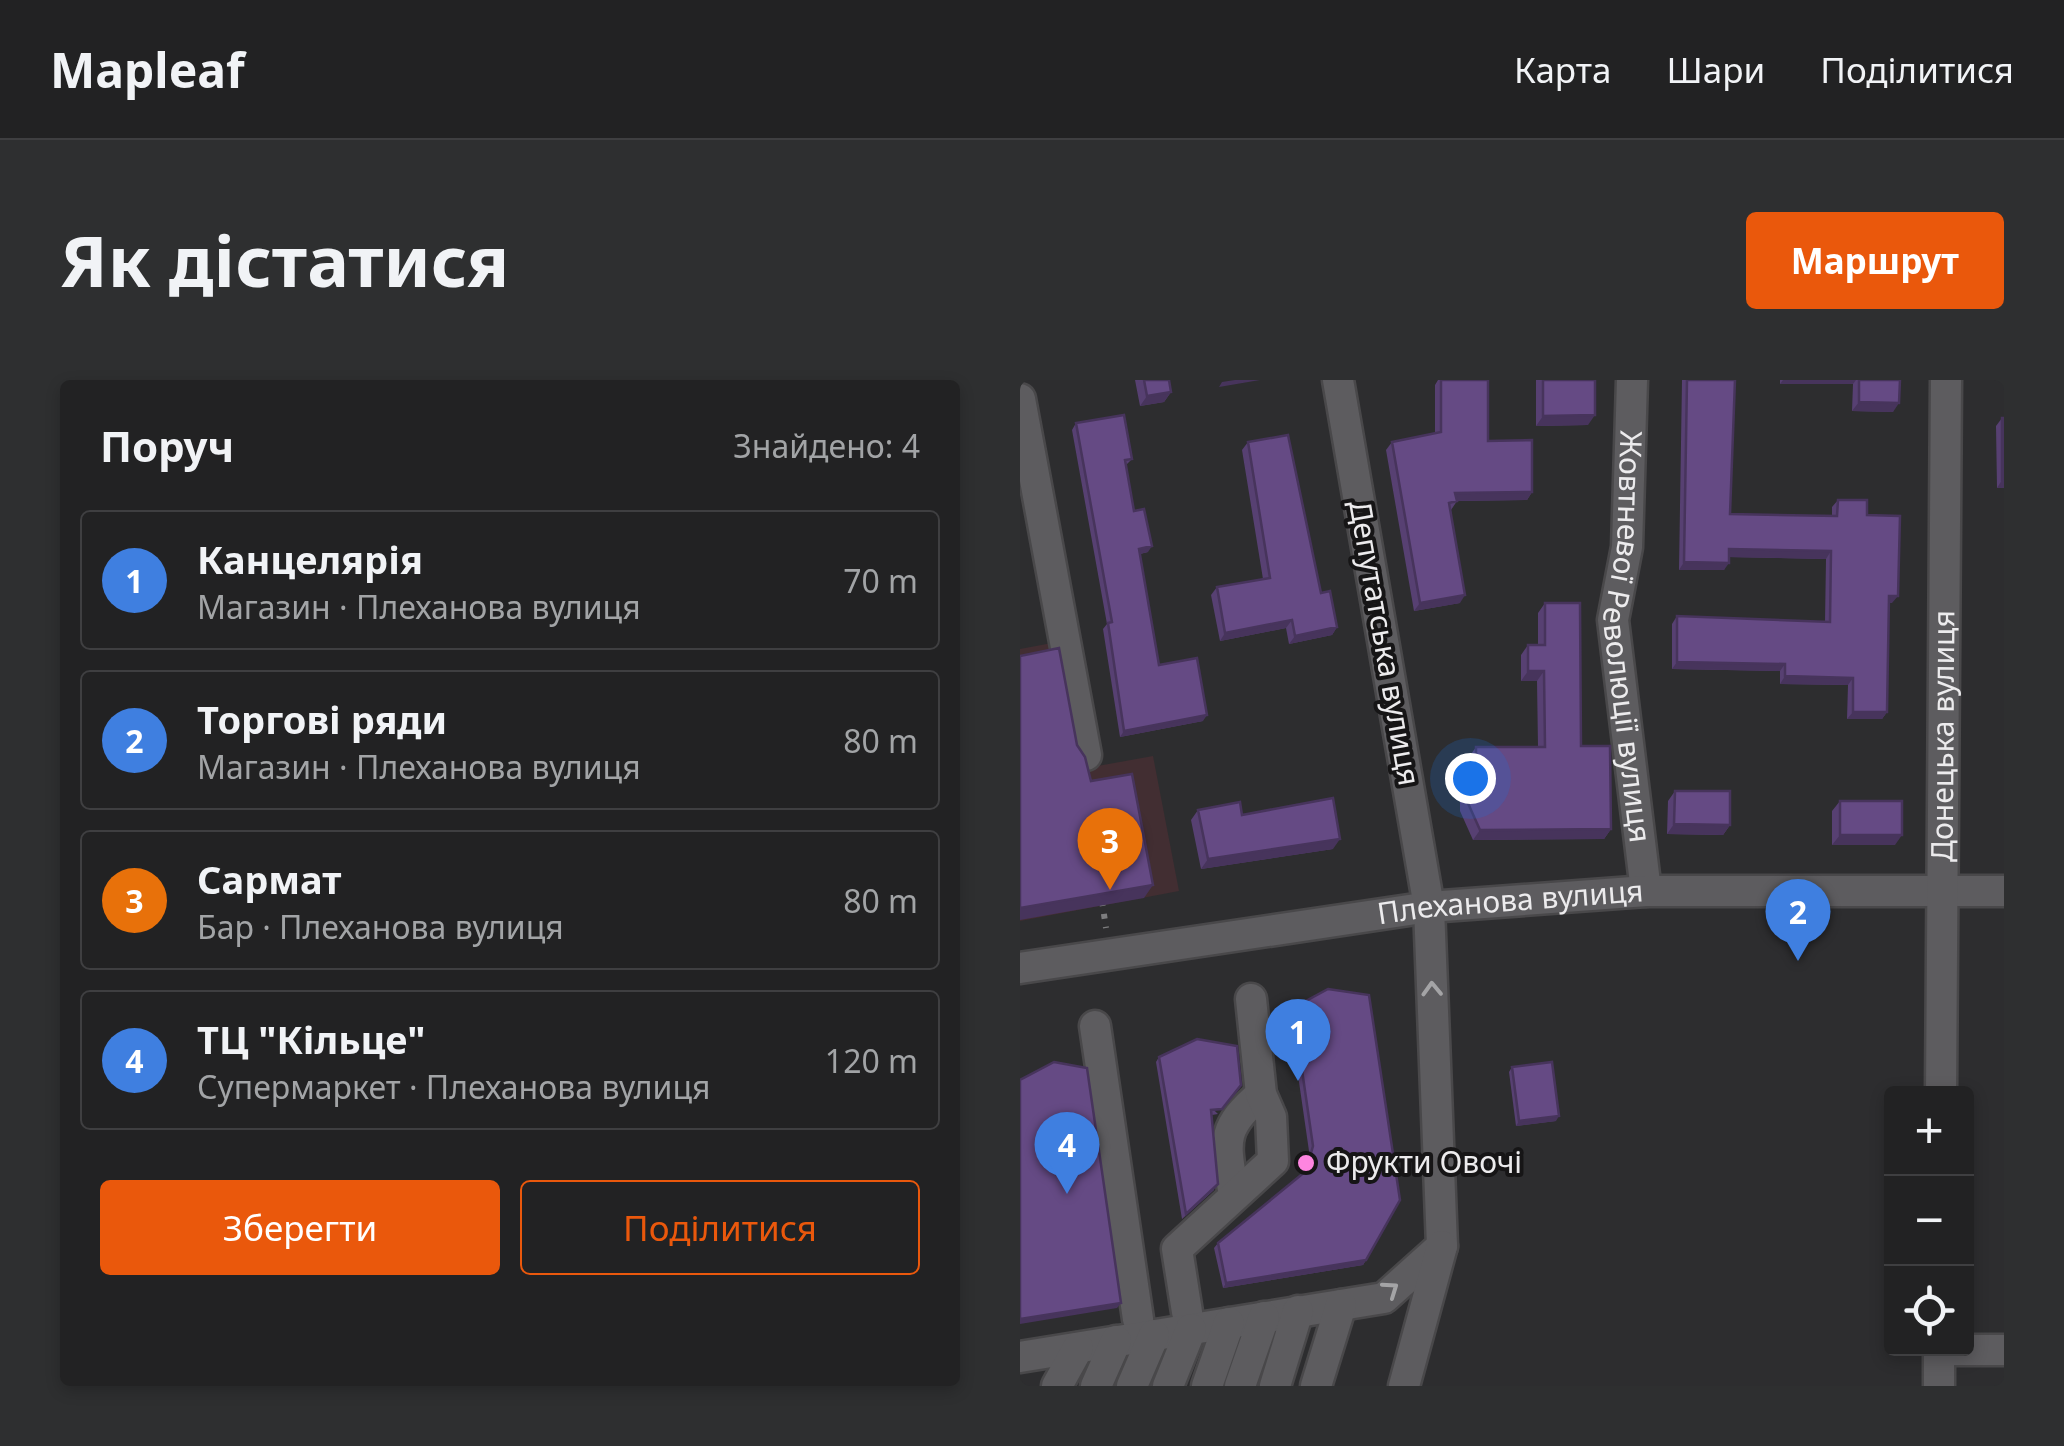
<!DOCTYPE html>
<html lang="uk">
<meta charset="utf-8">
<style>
:root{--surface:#222223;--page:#2e2f30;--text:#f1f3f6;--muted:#a2a4a6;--line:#3f3f41;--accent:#ea580c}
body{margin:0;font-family:"Noto Sans",sans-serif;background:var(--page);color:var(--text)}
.controls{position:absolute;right:30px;bottom:30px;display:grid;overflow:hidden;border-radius:10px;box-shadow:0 5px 15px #0003}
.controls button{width:90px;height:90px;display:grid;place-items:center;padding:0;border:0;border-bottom:2px solid var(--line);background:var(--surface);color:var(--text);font:50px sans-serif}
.you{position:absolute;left:450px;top:398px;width:35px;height:35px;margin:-25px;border:8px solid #fff;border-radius:50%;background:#1a73e8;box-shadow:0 0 0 15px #1a73e833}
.badge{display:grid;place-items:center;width:65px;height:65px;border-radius:50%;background:var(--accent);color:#fff;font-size:32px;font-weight:700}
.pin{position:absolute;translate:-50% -82px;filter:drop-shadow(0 2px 5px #0008)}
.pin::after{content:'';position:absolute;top:52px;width:35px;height:30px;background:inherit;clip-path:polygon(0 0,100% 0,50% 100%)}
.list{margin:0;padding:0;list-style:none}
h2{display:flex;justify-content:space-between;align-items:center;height:130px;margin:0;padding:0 40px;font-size:42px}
h2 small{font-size:32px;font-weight:400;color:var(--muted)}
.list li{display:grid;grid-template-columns:65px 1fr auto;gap:30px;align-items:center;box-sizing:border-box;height:140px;margin:0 20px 20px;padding:0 20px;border:2px solid var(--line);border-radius:10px}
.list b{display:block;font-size:38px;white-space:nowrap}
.list p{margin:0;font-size:32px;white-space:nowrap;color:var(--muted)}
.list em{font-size:32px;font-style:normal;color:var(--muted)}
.actions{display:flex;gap:20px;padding:30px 40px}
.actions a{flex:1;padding:22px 0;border:2px solid var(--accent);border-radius:10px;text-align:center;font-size:35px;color:var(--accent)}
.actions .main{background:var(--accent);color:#fff}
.icon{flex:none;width:55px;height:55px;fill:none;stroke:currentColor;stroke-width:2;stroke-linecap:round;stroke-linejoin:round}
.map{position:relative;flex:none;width:984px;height:1006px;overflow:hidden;border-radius:10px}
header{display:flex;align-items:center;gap:60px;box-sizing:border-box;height:140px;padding:0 50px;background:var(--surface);border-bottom:2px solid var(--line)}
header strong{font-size:48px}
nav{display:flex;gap:55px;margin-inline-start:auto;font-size:35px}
.intro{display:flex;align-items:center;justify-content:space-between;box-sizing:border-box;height:240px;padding:0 60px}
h1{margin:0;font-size:70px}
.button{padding:25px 45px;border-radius:10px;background:var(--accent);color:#fff;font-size:35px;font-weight:700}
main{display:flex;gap:60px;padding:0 60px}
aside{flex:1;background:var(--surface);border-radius:10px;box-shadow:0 5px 15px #0003}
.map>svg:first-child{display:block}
</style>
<header>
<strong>Mapleaf</strong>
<nav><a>Карта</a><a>Шари</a><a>Поділитися</a></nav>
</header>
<div class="intro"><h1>Як дістатися</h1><a class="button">Маршрут</a></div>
<main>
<aside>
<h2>Поруч<small>Знайдено: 4</small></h2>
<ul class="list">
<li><span class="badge" style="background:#3f7fe0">1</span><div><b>Канцелярія</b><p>Магазин · Плеханова вулиця</p></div><em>70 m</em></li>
<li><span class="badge" style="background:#3f7fe0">2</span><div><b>Торгові ряди</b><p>Магазин · Плеханова вулиця</p></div><em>80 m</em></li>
<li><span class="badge" style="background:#e8710a">3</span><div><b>Сармат</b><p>Бар · Плеханова вулиця</p></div><em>80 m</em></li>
<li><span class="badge" style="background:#3f7fe0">4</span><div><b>ТЦ &quot;Кільце&quot;</b><p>Супермаркет · Плеханова вулиця</p></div><em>120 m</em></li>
</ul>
<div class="actions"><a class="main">Зберегти</a><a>Поділитися</a></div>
</aside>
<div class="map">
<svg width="984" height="1006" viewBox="0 0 984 1006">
<rect width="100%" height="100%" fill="#2d2d2f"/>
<!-- commercial -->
<path fill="#422e32" d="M32 263 61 389 133 376 159 511 0 541V269Z"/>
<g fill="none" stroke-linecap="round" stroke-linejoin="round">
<defs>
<g id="minor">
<path id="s1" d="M612 0 607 167 593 240 626 511"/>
<path d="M0 19 66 375"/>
<path id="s2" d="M0 588 409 527 626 511H984"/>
<path d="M75 646 118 939"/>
<path id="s3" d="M921 714 926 0"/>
<path d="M214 816C206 763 198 751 241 714"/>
<path d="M167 932 157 869 253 781 251 737 241 714 231 619"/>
<path d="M919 970H984"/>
<path d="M0 977 364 918 422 866 409 527 318 0"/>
<path d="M37 1006 58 968"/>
<path d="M76 1006 96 961"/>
<path d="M112 1006 134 955"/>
<path d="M148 1006 171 949"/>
<path d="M187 1006 209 943"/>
<path d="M220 1006 244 937"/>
<path d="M255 1006 278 931"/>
<path d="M296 1006 321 925"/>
<path d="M384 1006 422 866"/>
<path d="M919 1006V968"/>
</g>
</defs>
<!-- minor casing -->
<use href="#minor" stroke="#49484a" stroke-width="35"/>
<!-- path -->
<path stroke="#7d7d7f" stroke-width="6" stroke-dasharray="5 8" stroke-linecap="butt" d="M82 521 86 548"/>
<!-- minor -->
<use href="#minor" stroke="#5d5c5f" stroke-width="30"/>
</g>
<!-- wall -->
<path fill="#574072" d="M115 0H149L151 12 144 22 120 26Z
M418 0H468V61L512 112 507 120 437 121 431 130 440 223 394 231 366 70 372 62 415 53V5Z
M516 0H575L568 45 516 46Z
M662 0H715L710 134 812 136V127L818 120 847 135 872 223H869L867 332 862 339H827L828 305 760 304V291L652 289V244L657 236 805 242 806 179 709 177 704 190H659Z
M760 0H880L873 32 832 31 833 4H760Z
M982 38 984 108H977L976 46Z
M56 43 112 79 106 85 114 131 128 172 120 174 139 285 183 341 100 357 83 249 87 244 52 50Z
M228 62 317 247 312 255 269 264 266 248 200 261 191 215 197 207 243 199 222 70Z
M525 223 561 366 591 449 584 459 453 460 440 431V413L447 402H449V377L456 367H518L517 301H501V275L508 265H518V233Z
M655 411 710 445 703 455 647 454 648 421Z
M820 421 875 465H812V431Z
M178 430 222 435 313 469 181 489 171 440Z
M273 628 346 880 343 885 203 908 194 868 198 863 283 793 289 771 269 633Z
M139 677 198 734 192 735 194 810 162 839 136 682Z
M492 687 536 741 496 746 489 692Z"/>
<!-- shaded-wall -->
<path fill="#47345c" d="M215 0H240L199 7 202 2Z
M763 0H836L833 4H760Z
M151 12 144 22 120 26 127 16Z
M839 22 879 23 873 32 832 31Z
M575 35 568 45 516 46 523 36Z
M982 100H984V108H977Z
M512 112 507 120 430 121 435 113Z
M132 166 128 172 115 175 119 169Z
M709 169 811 171 806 179 704 177Z
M664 182 709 183 704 190H659Z
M445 215 440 223 394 231 400 223Z
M869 216H878L872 223H864Z
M272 240 266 248 200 261 205 253Z
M317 247 312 255 269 264 275 256Z
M657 282 765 284 760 291 652 289Z
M508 291H524L517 301H501Z
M765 296 833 298 828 305 760 304Z
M833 332H867L862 339H827Z
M187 335 183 341 100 357 104 351Z
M654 444 710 445 703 455 647 454Z
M591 449 584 459 453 460 460 450Z
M820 455H882L875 465H812Z
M320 459 313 469 181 489 188 479Z
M133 505 124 518 0 540V528Z
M539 736 536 741 496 746 499 741Z
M346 880 343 885 203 908 206 903Z
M101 923 97 928 0 944V939Z"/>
<!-- building -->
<path fill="#654a84" stroke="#47345c" stroke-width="2.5" d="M124 0H149L151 12 127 16Z
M421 0H468V61L512 60V112L435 113 437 121 429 123 445 215 400 223 372 62 421 52Z
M523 0H575V35L523 36Z
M667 0H715L710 134 817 136 818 120H847V135L880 136 878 216H869L867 332H833V298L765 296V284L657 282V236L810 242 811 171 709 169V183L664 182Z
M839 0H880L879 23 839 22Z
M104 35 112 79 105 80 114 131 124 129 132 166 119 169 139 285 177 278 187 335 104 351 88 243 92 242 56 43Z
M982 38H984V100H982Z
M268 55 301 213 310 211 317 247 275 256 272 240 205 253 197 207 250 198 228 62Z
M525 223H560L561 366H590L591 449 460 450 447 421V402H456V367H525L524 291H508V265H525Z
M39 268 57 365 65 377 71 401 112 394 133 505 0 528V276Z
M655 411H710V445L654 444Z
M313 418 320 459 188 479 178 430 220 422 222 435Z
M820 421H882V455H820Z
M308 609 349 615 380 820 346 880 206 903 198 863 286 791 293 766 273 628Z
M177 659 217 666 221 705 202 729 191 730 198 804 166 834 139 677Z
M34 682 67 688 101 923 0 939V700Z
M532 682 539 736 499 741 492 687Z"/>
<!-- one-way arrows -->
<defs><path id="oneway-chevron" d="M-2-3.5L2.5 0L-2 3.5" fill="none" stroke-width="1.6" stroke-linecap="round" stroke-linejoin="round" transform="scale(2.5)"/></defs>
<g stroke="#a4a4a6">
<use href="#oneway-chevron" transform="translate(412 609) rotate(-92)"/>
<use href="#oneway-chevron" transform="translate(371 909) rotate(-35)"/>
</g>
<!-- markers -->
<circle fill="#fe85e0" stroke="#161516" stroke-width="4" cx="286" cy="783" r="10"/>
<g text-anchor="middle" stroke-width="8" stroke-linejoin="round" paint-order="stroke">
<!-- street labels -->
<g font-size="30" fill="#ecebed" stroke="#161516">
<text dy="10" stroke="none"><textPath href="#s1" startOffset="258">Жовтневої Революції вулиця</textPath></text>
<text transform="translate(364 263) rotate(80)" y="10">Депутатська вулиця</text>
<text dy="10" stroke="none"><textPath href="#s3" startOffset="358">Донецька вулиця</textPath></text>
<text dy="10" stroke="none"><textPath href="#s2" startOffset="495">Плеханова вулиця</textPath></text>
</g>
<!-- poi labels -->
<g font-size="30" fill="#ecebed" stroke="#161516" text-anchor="start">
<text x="306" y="793">Фрукти Овочі</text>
</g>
</g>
</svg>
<div class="controls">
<button>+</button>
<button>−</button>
<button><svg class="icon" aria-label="locate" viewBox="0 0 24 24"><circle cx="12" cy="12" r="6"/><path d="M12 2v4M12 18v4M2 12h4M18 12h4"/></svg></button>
</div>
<div class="you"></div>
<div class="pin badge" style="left:278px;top:701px;background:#3f7fe0">1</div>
<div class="pin badge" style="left:778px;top:581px;background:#3f7fe0">2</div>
<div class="pin badge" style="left:90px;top:510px;background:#e8710a">3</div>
<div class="pin badge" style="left:47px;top:814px;background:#3f7fe0">4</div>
</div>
</main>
